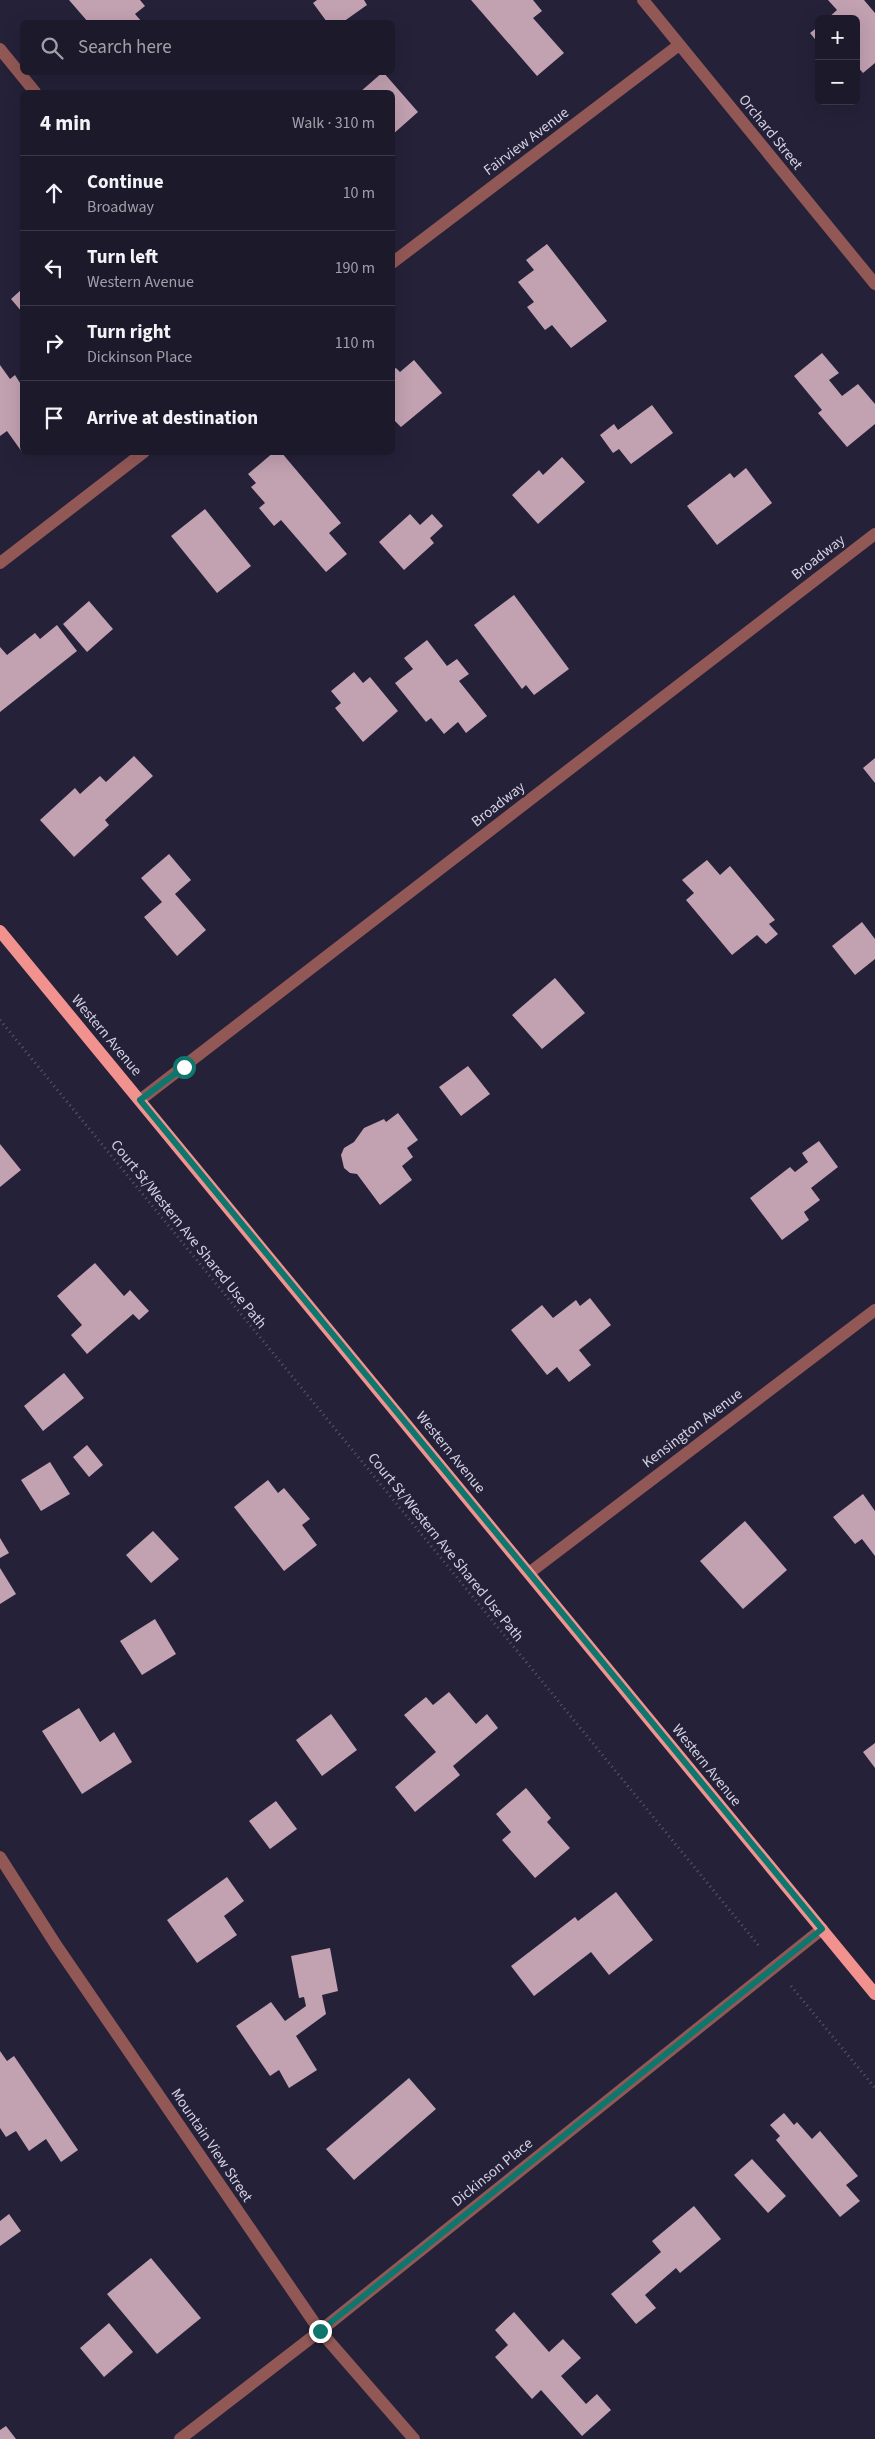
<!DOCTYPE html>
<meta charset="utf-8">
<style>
:root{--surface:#1c192b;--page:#292637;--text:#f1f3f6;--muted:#a0a0a9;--line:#3a3847}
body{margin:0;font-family:"Source Sans 3",sans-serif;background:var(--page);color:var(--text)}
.controls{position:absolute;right:15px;top:15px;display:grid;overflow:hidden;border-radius:8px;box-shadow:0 5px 20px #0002}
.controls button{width:45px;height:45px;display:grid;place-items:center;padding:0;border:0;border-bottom:1px solid var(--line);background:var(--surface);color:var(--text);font:25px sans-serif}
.stop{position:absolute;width:15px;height:15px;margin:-11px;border:4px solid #0f766e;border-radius:50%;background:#fff}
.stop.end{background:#0f766e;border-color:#fff;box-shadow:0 1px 5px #0008}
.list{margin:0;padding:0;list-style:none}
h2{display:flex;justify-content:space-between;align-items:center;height:65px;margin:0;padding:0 20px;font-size:21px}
h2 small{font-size:16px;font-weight:400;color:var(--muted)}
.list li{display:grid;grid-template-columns:32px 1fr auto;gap:15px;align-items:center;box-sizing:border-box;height:75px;padding:0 20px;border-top:1px solid var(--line)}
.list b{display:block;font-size:19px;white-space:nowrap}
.list p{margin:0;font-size:16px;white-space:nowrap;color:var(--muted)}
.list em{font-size:16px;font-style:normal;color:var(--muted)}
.icon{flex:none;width:28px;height:28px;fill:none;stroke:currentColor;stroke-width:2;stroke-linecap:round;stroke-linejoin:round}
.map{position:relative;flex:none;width:875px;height:2439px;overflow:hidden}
.search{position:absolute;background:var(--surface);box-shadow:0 5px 20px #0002;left:20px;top:20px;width:375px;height:55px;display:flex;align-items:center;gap:12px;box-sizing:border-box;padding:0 18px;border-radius:8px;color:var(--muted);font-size:19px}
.panel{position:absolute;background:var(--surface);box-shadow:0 5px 20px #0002;left:20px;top:90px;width:375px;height:365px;border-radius:8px}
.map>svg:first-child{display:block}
</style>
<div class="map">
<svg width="875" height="2439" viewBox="0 0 875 2439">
<rect width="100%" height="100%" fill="#252139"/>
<!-- building -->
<path fill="#c2a1b1" d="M69 0H140L145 6 135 14 142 22H88Z
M317 0H364L367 5 343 22H327L313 3Z
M471 0H533L542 11 533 18 564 53 537 76Z
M828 0H864L875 13V63L863 73 856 65V19H827L837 10Z
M819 26V44L810 33Z
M383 72 418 112 392 135V92H360Z
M547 244 607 321 571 348 552 325 545 330 527 307 534 302 518 282 534 270 526 260Z
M22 289V312L11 299Z
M822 353 839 373 829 380 842 396 858 384 875 404V424L847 447 818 413 822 410 794 376Z
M414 360 442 393 401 427 392 418V370L396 368 400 372Z
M0 365 10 379 15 375 22 386V452L7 431 0 436Z
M652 405 673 433 631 464 619 449 613 453 600 435 614 424 618 430Z
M274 452H281L341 523 329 533 347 554 326 572 281 520 274 526 259 508 265 503 251 487 256 483 248 474Z
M562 457 585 482 538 524 512 495 539 470 543 475Z
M746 468 772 503 717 545 687 506 730 473 734 478Z
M205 509 251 566 217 593 171 536Z
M410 514 420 525 432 514 443 526 430 538 434 543 404 570 379 542Z
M514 595 569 669 534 695 526 685 522 689 474 625Z
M89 601 113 629 87 652 63 624Z
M57 625 77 651 0 712V647L7 655 35 633 40 639Z
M427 640 447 666 457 659 469 674 459 681 487 716 466 733 458 722 444 734 431 718 426 722 395 683 413 669 404 658Z
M354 672 363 683 370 677 398 711 363 742 335 708 341 703 331 691Z
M134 756 153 776 105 820 109 825 74 857 40 820 75 788 80 794 100 776 106 782Z
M875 758V783L863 768Z
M169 854 191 880 175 894 206 930 177 956 144 917 162 902 141 878Z
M707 860 720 875 730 866 775 920 769 924 778 934 766 944 757 935 732 955 686 900 694 893 682 880Z
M862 922 875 939V959L855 975 832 946Z
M555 978 585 1013 542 1049 512 1015Z
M468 1066 490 1094 461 1116 439 1087Z
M398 1113 418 1140 407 1148 413 1157 402 1166 412 1180 380 1205 357 1174 350 1173 344 1168 341 1155 344 1148 354 1142 364 1128 384 1119 386 1122Z
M819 1141 838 1167 811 1188 820 1200 804 1212 809 1220 782 1240 750 1198 790 1167 795 1172 808 1162 802 1153Z
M0 1144 21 1170 0 1187Z
M95 1263 124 1296 130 1290 149 1311 139 1320 133 1314 87 1354 71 1335 82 1325 57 1296Z
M590 1298 611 1325 579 1350 591 1365 569 1382 557 1367 547 1375 511 1330 542 1305 553 1318 576 1300 580 1306Z
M64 1373 84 1398 43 1431 24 1406Z
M87 1445 103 1465 89 1477 73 1457Z
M50 1462 70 1494 41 1511 21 1480Z
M268 1480 278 1493 284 1488 310 1519 302 1525 317 1545 284 1571 234 1507Z
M863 1494 875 1511V1556L862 1539 855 1544 833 1517Z
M745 1521 787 1570 743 1609 700 1561Z
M153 1531 179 1559 151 1583 126 1555Z
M0 1538 9 1553 0 1558Z
M0 1568 16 1594 0 1604Z
M155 1619 176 1654 142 1675 120 1641Z
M449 1692 476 1724 487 1714 498 1728 453 1766 460 1775 415 1812 395 1787 436 1752 404 1715 426 1697 433 1705Z
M79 1708 100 1742 114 1732 132 1762 82 1794 42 1731Z
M331 1714 357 1750 322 1776 296 1740Z
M875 1743V1768L863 1752Z
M526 1788 551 1818 547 1822 570 1848 535 1878 502 1840 511 1832 496 1814Z
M276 1801 297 1829 270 1849 249 1821Z
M227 1877 244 1901 224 1916 237 1935 197 1963 167 1920Z
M616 1892 653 1940 609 1975 591 1952 534 1996 511 1966 575 1917 578 1921Z
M330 1948 338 1991 322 1995 326 2014 296 2036 317 2070 289 2088 279 2070 270 2076 236 2026 271 2002 285 2021 306 2006 304 1997 299 1998 291 1956Z
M0 2051 7 2061 14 2056 78 2150 61 2162 46 2139 29 2151 16 2131 6 2137 0 2128Z
M409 2078 436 2109 354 2180 326 2149Z
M784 2113 794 2125 797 2122 812 2139 820 2131 858 2176 846 2185 860 2201 840 2217 776 2140 780 2136 770 2125Z
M752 2159 786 2196 768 2213 734 2175Z
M694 2206 721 2239 680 2273 676 2268 645 2295 656 2308 636 2324 611 2294 661 2252 652 2241Z
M9 2214 21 2231 0 2246V2221Z
M151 2258 201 2318 157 2354 107 2294Z
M514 2312 549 2352 563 2339 581 2358 561 2376 586 2404 597 2394 611 2410 582 2436 541 2390 532 2399 495 2357 508 2345 495 2330Z
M109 2323 133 2352 104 2377 80 2348Z
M6 2426 16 2439H0V2430Z"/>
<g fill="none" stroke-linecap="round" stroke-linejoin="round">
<!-- path -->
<path stroke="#5b586d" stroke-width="3" stroke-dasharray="1 4" stroke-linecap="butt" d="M0 1020 759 1946
M791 1986 875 2088"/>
<!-- minor -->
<path stroke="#925856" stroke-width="12" d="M643 0 875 284
M0 49 35 92
M392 263 679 45
M0 563 144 452
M140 1100 875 534
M529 1573 875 1310
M0 1857 56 1945 320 2331 414 2439
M180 2439 320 2331 822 1929"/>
<!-- major -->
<path stroke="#f2928e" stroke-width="12" d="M0 931 875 1994"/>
</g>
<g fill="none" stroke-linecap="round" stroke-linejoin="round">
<!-- route -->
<path stroke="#0f766e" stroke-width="6" d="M184 1067 140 1100 822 1929 320 2331"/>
</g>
<g text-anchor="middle" stroke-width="5" stroke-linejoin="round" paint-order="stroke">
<!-- street labels -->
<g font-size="15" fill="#d4d2e2" stroke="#252139">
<text transform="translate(771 132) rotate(51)" y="5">Orchard Street</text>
<text transform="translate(526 141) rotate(-37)" y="5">Fairview Avenue</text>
<text transform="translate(818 557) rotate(-38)" y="5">Broadway</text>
<text transform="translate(498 804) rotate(-38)" y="5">Broadway</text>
<text transform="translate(107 1035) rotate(50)" y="5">Western Avenue</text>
<text transform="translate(189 1234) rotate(51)" y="5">Court St/Western Ave Shared Use Path</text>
<text transform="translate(692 1428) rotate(-37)" y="5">Kensington Avenue</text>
<text transform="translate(451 1452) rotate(51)" y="5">Western Avenue</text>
<text transform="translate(446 1547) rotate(51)" y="5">Court St/Western Ave Shared Use Path</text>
<text transform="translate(707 1765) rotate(51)" y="5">Western Avenue</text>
<text transform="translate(212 2145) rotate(56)" y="5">Mountain View Street</text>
<text transform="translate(492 2172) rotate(-39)" y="5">Dickinson Place</text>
</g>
</g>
</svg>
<div class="controls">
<button>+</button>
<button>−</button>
</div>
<div class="stop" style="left:184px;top:1067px"></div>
<div class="stop end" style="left:320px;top:2331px"></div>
<div class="search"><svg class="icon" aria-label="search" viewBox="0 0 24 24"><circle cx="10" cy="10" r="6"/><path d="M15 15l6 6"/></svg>Search here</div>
<section class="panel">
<h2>4 min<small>Walk · 310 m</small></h2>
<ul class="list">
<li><svg class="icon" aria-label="ahead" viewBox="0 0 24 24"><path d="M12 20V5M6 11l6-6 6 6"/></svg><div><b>Continue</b><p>Broadway</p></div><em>10 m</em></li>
<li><svg class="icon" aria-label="left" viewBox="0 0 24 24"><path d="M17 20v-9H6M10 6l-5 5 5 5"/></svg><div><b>Turn left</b><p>Western Avenue</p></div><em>190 m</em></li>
<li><svg class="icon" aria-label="right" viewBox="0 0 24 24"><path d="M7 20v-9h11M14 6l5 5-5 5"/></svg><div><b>Turn right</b><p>Dickinson Place</p></div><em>110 m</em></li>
<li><svg class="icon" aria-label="arrive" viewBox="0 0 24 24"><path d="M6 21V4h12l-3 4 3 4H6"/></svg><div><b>Arrive at destination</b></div></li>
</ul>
</section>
</div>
